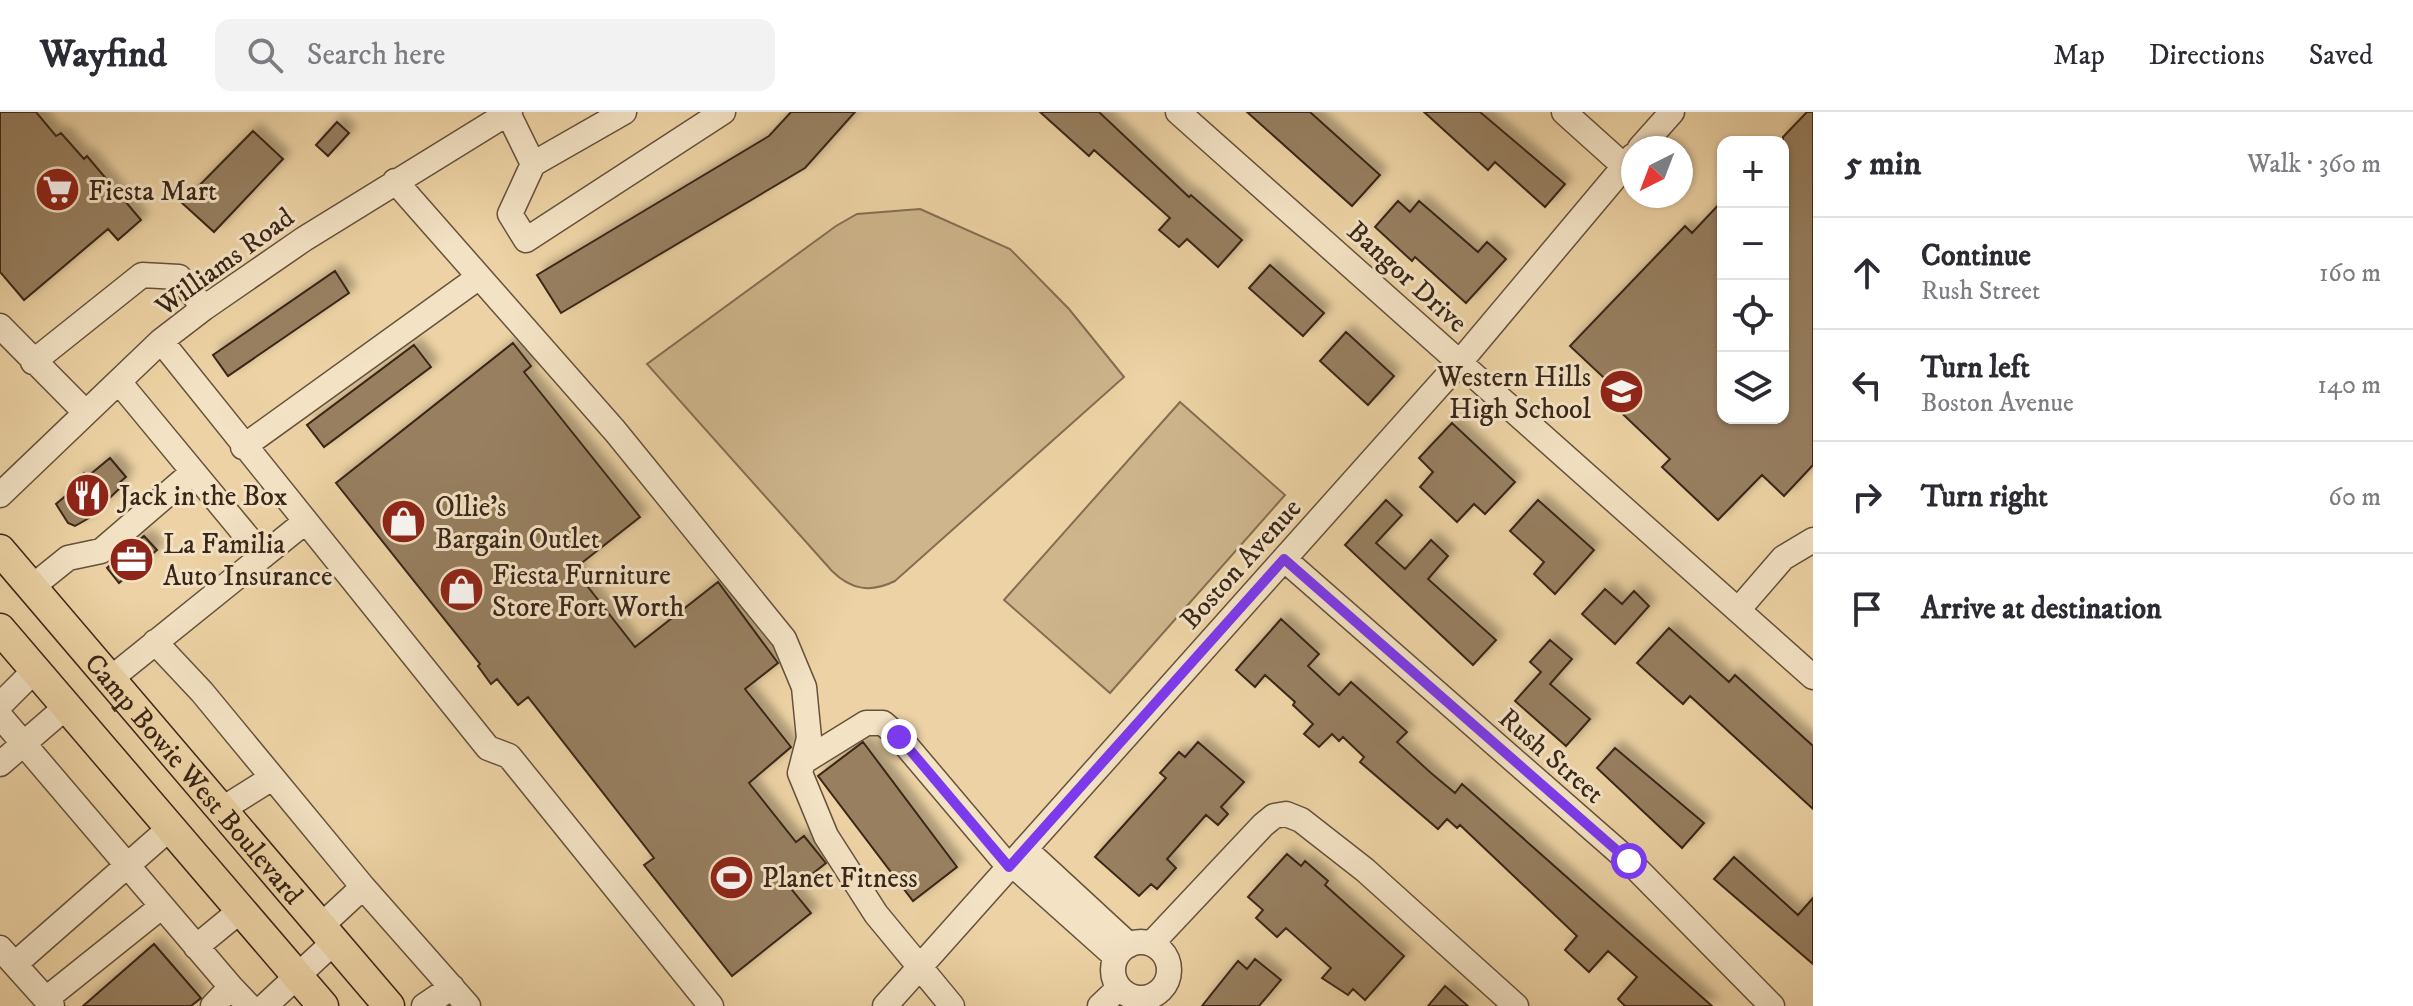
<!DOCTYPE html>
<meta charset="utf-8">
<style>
:root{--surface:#fff;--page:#f2f2f3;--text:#2b2b33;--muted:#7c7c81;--line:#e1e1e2}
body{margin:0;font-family:"IM FELL DW Pica",serif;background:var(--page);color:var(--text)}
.controls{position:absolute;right:24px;top:24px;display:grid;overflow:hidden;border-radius:16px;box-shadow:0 2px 6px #0004}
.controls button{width:72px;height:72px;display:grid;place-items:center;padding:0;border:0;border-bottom:2px solid var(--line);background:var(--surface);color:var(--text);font:40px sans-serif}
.compass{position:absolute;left:1621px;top:24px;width:72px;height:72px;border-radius:50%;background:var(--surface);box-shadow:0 2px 6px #0004;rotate:222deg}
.stop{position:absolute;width:24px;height:24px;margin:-18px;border:6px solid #7c3aed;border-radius:50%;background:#fff}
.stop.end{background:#7c3aed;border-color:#fff;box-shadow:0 2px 8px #0008}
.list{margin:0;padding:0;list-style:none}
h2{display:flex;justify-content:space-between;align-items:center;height:104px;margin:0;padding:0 32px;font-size:34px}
h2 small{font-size:26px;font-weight:400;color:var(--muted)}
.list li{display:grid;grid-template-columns:52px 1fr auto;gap:24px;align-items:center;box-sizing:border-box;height:112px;padding:0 32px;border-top:2px solid var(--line)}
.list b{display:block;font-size:30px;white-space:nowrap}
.list p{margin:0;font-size:26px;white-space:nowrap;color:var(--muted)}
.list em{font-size:26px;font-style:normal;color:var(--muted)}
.icon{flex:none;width:44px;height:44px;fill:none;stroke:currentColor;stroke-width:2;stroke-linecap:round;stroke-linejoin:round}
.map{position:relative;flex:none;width:1813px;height:894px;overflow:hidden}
header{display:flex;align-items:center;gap:48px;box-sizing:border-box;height:112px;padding:0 40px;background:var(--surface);border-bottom:2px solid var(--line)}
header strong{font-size:38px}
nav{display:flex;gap:44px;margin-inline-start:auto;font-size:28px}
.search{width:560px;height:72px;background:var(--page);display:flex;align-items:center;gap:20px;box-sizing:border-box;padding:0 28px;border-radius:16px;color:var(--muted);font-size:30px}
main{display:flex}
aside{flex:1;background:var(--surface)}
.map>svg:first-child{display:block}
</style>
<header>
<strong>Wayfind</strong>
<div class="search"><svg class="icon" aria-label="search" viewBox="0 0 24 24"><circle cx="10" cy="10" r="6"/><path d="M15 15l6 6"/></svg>Search here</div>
<nav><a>Map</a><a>Directions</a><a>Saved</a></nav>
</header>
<main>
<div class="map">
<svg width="1813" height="894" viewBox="0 0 1813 894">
<defs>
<filter id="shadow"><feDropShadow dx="7" dy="-7" stdDeviation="4" flood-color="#0004"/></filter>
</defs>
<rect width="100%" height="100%" fill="#ecd2a4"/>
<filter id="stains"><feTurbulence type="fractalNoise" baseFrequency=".0025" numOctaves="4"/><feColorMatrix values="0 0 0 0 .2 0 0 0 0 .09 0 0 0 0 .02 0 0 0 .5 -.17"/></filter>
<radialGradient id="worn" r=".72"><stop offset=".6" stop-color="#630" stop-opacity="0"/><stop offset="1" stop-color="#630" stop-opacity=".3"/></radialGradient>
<!-- green -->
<path fill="#ceb58c" stroke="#846e52" stroke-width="2" d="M920 97 1010 137 1069 197 1124 265 895 469C871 481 851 478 832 459L647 252 836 114 857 102Z
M1180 290 1285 383 1110 581 1004 488Z"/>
<!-- building -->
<path fill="#977f61" stroke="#3a2619" stroke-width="2" filter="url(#shadow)" d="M0 0H36L56 24 61 21 84 47 87 44 141 108 118 128 108 117 24 188 0 160Z
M791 0H855L805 56 561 201 537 163 769 24Z
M1040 0H1099L1189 85 1191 83 1242 128 1218 155 1187 127 1179 135 1159 118 1170 106 1094 38 1089 44Z
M1247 0H1310L1380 63 1352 94Z
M1424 0H1480L1565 72 1545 95 1495 50 1488 58Z
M1807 0H1813V353L1784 384 1762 363 1718 408 1662 355 1670 347 1609 289 1618 279 1570 234 1685 114 1692 121 1723 88V306H1783V25Z
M337 10 349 21 328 44 316 33Z
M253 19 283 47 214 120 182 91Z
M1398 89 1410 100 1419 89 1478 140 1487 130 1506 147 1466 191 1415 145 1412 149 1375 115Z
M1270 153 1324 201 1303 224 1249 176Z
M335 159 349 181 228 264 213 243Z
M1346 220 1394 264 1368 293 1320 249Z
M513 231 531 254 524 260 640 405 574 457 635 535 718 470 778 551 745 577 791 635 749 671 796 730 804 724 826 751 792 778 811 801 732 864 644 753 654 746 528 585 518 593 497 567 491 572 478 554 480 552 336 371Z
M414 233 431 255 324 335 307 313Z
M1452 311 1515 370 1485 402 1474 392 1457 410 1420 375 1433 360 1419 346Z
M110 346 126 365 119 371 122 374 89 406 75 414 68 411 56 392 76 375 73 371 84 361 87 365Z
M1386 388 1402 403 1376 431 1405 457 1431 428 1448 444 1428 467 1496 528 1473 553 1345 433Z
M1538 388 1594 438 1555 482 1534 462 1544 450 1510 419Z
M144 424 157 438 119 471 107 456Z
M1605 477 1622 492 1634 479 1649 494 1615 532 1582 502Z
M1281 507 1319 542 1308 554 1339 583 1351 570 1407 620 1397 630 1431 661 1455 681 1462 672 1712 894H1625L1618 887 1637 865 1608 839 1589 860 1565 838 1577 824 1460 713 1457 716 1447 707 1438 717 1360 650 1364 645 1343 625 1339 629 1332 622 1319 635 1304 622 1313 612 1293 593 1295 590 1265 563 1255 575 1236 558Z
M1669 516 1729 570 1735 563 1813 634V697L1690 584 1683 592 1637 551Z
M1550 528 1572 547 1550 572 1590 607 1566 634 1515 589 1541 560 1530 550Z
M863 630 957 755 913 789 818 664Z
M1198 630 1244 670 1221 695 1228 702 1218 713 1206 703 1167 747 1176 756 1157 777 1151 772 1139 784 1095 745 1166 666 1160 661 1179 640 1185 645Z
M1615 636 1704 711 1682 736 1597 656Z
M1287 742 1301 754 1305 749 1328 769 1325 773 1404 844 1365 888 1353 877 1348 883 1322 866 1331 856 1286 816 1277 825 1256 806 1263 798 1248 785Z
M1734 745 1798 803 1813 786V852L1714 767Z
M154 832 201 886 191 894H83Z
M1255 847 1281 868 1259 894H1202L1238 849 1247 857Z
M1445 874 1468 894H1428Z"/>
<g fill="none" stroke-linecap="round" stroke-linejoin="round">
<defs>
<path id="minor" d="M1178 0 1813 565
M1564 0 1624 54
M508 1 533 52 510 102 526 128 723 0
M1640 36 1672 0
M533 52 624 0
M395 69 615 319 784 527 804 575 809 626 800 661 826 724 876 802 952 894
M0 214 85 300
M161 229 488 636 509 644 711 894
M33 250 142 163 179 165 204 196
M119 270 263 444
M243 335 479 165
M0 383 161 229 204 196 304 127 510 0
M1284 447 1629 749 1772 894
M32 475 68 446 101 439 193 360
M1738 498 1783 446 1813 428
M155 530 202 580 363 775
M109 568 305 410
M0 593 35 558
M0 604 231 875
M803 650 866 611H883L899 625 1009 755
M0 652 66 595
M221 698 272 666
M1025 737 1129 833
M1012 752 1116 845
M321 814 363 775 468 894
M1113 858a28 28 0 1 1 56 0a28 28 0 1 1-56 0Z
M1152 831 1263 713 1274 704 1286 702 1301 708 1365 758 1516 894
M196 835 241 798
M0 836 52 894
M15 852 170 716
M46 887 161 795
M213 894 231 875 249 894
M265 894 334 830
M424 894 452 875
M885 894 1460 250 1633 44
M1100 894 1119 876"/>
<g id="major">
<path id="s1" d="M0 438 389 894"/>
<path d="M0 517 323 894"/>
</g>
</defs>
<!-- minor casing -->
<use href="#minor" stroke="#66513c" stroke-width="27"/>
<!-- major casing -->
<use href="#major" stroke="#3a2619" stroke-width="33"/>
<!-- minor -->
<use href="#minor" stroke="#f3e2c4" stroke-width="24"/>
<!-- major -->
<use href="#major" stroke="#ecd2a4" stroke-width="30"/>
</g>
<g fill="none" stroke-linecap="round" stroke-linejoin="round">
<!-- route -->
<path stroke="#7c3aed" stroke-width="10" d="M899 625 1009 755 1284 447 1629 749"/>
</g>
<!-- icons -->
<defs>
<symbol id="supermarket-disc" viewBox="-11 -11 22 22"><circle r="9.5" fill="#8f2418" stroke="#f3e2c4"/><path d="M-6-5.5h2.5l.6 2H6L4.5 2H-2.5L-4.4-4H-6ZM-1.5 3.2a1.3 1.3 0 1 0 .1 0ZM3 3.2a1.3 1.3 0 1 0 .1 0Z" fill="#fff"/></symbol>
<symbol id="school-disc" viewBox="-11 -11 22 22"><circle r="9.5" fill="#8f2418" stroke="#f3e2c4"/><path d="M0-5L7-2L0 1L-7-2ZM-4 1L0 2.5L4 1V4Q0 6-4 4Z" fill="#fff"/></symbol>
<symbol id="restaurant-disc" viewBox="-11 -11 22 22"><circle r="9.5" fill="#8f2418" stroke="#f3e2c4"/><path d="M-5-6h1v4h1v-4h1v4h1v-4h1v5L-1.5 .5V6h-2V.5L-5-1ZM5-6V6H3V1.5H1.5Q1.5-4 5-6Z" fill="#fff"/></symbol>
<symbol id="shop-disc" viewBox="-11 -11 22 22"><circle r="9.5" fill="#8f2418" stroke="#f3e2c4"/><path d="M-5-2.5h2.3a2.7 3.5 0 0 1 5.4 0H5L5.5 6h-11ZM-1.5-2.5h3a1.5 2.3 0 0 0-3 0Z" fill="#fff"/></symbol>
<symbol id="office-disc" viewBox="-11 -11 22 22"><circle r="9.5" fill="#8f2418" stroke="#f3e2c4"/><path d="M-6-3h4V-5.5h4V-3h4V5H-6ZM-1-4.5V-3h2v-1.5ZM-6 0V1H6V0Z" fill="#fff"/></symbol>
<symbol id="stadium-disc" viewBox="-11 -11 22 22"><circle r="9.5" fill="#8f2418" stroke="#f3e2c4"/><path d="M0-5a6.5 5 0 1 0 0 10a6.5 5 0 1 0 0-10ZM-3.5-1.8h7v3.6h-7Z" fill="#fff"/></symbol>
</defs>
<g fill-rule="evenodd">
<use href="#supermarket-disc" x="32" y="52" width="51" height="51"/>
<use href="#school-disc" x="1596" y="254" width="51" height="51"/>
<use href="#restaurant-disc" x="62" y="358" width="51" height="51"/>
<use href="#shop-disc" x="378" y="384" width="51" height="51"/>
<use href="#office-disc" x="106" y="422" width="51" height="51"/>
<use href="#shop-disc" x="436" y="452" width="51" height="51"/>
<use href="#stadium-disc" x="706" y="740" width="51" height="51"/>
</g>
<g text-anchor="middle" stroke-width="6" stroke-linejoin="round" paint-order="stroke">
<!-- poi labels -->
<g font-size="28" fill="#3a2619" stroke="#f3e2c4" text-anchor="start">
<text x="88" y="88">Fiesta Mart</text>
<text x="1591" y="274" text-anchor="end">Western Hills<tspan x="1591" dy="32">High School</tspan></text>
<text x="119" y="393">Jack in the Box</text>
<text x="435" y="404">Ollie's<tspan x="435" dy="32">Bargain Outlet</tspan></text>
<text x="163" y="441">La Familia<tspan x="163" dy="32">Auto Insurance</tspan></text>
<text x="492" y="472">Fiesta Furniture<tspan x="492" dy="32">Store Fort Worth</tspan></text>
<text x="762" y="775">Planet Fitness</text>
</g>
<!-- street labels -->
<g font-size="28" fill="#3a2619" stroke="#f3e2c4">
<text transform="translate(224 149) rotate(-36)" y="10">Williams Road</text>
<text transform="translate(1408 164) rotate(42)" y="10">Bangor Drive</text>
<text transform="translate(1240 451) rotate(-48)" y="10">Boston Avenue</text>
<text transform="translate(1552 643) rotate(41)" y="10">Rush Street</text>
<text dy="10" stroke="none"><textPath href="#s1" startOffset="300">Camp Bowie West Boulevard</textPath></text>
</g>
</g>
<rect width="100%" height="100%" filter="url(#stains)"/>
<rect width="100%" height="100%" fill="url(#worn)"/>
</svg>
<div class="controls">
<button>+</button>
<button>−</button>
<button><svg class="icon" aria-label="locate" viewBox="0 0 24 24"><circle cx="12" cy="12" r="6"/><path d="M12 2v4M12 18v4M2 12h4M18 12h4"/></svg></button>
<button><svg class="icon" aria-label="layers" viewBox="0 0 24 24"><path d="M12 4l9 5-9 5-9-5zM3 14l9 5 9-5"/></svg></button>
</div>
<svg class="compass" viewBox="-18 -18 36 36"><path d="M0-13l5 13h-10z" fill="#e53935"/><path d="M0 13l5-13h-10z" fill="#7c7c81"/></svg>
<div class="stop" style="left:1629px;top:749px"></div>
<div class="stop end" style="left:899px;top:625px"></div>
</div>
<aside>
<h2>5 min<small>Walk · 360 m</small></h2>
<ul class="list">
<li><svg class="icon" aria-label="ahead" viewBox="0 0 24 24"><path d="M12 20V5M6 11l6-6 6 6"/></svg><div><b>Continue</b><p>Rush Street</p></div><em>160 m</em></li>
<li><svg class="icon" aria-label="left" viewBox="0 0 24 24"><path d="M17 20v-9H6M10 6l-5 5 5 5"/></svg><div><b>Turn left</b><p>Boston Avenue</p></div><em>140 m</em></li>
<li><svg class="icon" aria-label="right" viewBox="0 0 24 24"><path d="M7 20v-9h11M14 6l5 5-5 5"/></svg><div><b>Turn right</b></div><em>60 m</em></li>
<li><svg class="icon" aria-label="arrive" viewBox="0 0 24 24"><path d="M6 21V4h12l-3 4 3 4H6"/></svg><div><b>Arrive at destination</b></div></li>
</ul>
</aside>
</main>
